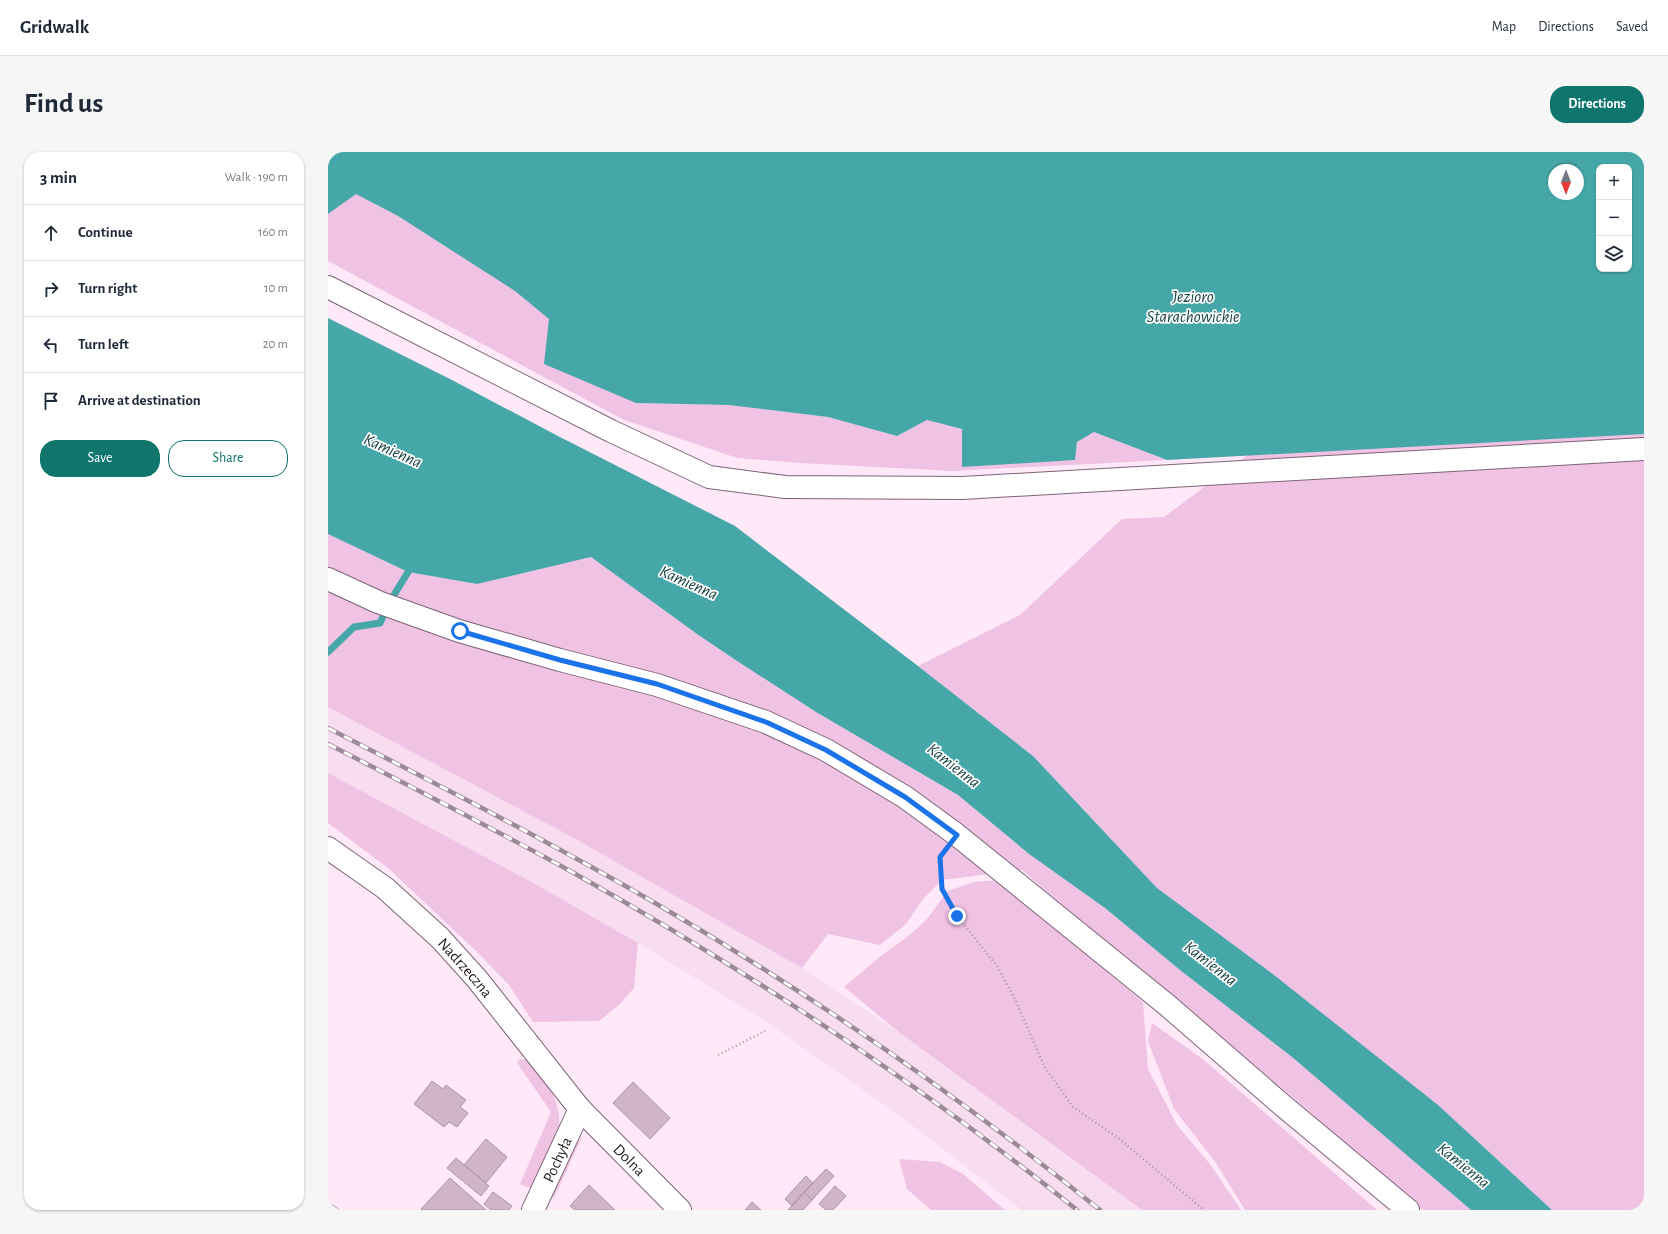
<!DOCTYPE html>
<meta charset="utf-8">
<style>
:root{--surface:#fff;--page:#f6f6f7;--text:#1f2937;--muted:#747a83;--line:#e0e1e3;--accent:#0f766e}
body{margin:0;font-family:"Alegreya Sans",sans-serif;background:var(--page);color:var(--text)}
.controls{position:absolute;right:12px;top:12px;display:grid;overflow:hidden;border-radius:8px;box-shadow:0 1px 3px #0004}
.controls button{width:36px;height:36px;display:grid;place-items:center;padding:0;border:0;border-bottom:1px solid var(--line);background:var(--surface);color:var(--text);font:20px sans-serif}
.compass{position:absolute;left:1220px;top:12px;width:36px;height:36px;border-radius:50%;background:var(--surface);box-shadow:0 1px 3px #0004;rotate:180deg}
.stop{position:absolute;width:12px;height:12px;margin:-9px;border:3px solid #1a73e8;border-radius:50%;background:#fff}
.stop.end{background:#1a73e8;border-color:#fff;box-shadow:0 1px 4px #0008}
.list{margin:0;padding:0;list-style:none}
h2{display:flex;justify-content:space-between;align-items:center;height:52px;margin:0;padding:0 16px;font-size:17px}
h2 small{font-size:13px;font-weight:400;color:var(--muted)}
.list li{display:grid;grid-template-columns:26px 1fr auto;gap:12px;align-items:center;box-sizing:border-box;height:56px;padding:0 16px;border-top:1px solid var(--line)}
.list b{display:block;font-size:15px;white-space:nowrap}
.list em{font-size:13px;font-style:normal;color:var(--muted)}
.actions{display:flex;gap:8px;padding:12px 16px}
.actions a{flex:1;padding:9px 0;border:1px solid var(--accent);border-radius:16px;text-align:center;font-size:14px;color:var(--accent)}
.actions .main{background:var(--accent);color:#fff}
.icon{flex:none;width:22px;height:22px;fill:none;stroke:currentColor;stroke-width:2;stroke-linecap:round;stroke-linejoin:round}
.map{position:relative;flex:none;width:1316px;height:1058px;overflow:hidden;border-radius:16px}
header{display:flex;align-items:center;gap:24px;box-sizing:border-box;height:56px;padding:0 20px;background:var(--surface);border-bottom:1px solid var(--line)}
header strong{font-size:19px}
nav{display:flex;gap:22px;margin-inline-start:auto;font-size:14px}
.intro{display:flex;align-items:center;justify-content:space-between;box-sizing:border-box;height:96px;padding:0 24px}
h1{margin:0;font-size:28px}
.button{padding:10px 18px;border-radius:16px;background:var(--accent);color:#fff;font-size:14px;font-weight:700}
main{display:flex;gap:24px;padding:0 24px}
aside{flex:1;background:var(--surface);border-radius:16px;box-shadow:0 1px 3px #0004}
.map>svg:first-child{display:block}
</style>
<header>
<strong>Gridwalk</strong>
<nav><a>Map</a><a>Directions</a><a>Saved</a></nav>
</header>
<div class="intro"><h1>Find us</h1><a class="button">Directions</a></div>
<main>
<aside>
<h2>3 min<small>Walk · 190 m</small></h2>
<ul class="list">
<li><svg class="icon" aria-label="ahead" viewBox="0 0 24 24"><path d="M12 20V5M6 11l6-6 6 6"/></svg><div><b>Continue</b></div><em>160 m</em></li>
<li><svg class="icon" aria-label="right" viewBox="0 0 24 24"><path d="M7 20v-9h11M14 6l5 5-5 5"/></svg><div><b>Turn right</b></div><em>10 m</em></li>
<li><svg class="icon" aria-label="left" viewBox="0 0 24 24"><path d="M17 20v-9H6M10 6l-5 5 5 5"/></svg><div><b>Turn left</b></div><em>20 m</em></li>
<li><svg class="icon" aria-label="arrive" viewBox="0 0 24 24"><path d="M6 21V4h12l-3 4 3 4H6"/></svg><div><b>Arrive at destination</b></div></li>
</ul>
<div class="actions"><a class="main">Save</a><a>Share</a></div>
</aside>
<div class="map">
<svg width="1316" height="1058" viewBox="0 0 1316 1058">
<rect width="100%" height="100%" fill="#ffe9f8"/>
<!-- built -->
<path fill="#f8dcf0" d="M0 555 242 684 474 816 572 881 814 1058H694L573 965 434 867 310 791 209 733 0 621Z"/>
<!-- green -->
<path fill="#f0c2e4" d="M1316 9V1058H1224L1110 953 829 736 705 604 590 514 692 463 794 367 836 365 1271 42V117H1301Z
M28 41 70 64 187 139 222 167 308 251 401 253 500 265 569 284 599 268 634 277V314L749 290 766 280 839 308 624 319 472 311 409 306 296 268 0 109V62Z
M0 382 80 420 149 432 263 405 369 482 406 507 488 560 630 643 701 702 777 756 852 818 964 905 1143 1058H1095L956 938 773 787 694 718 614 728 595 747 578 772 552 793 500 782 474 816 242 684 0 555Z
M0 621 209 733 310 791 306 836 292 852 271 869 205 870 181 833 149 800 60 716 0 671Z
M670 728 815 850 820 917 849 973 882 1012 913 1058H814L572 881 516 835 553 804 583 782 598 768 620 739 646 730Z
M824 871 876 908 1049 1058H917L888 1011 846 957 820 889Z
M192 907 199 908C218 933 234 945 231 979L206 1038 192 1032 223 960 189 911Z
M254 985 226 1046 221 1044 244 996Z
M571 1007 612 1010 635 1022 677 1058H603L579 1037Z"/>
<!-- water -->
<path fill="#45a7a8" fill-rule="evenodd" d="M0 0H1316V282L839 308 766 280 749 290 747 308 634 315V277L599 268 569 284 500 265 401 253 308 251 216 212 221 167 187 139 70 64 28 42 0 62V91ZM1271 15H1301V117H1271ZM1226 18H1250V42H1226Z
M0 166 122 227 230 284 407 374 590 514 705 604 829 736 946 823 1110 953 1224 1058H1143L964 905 852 818 777 756 701 702 630 643 488 560 406 507 369 482 263 405 149 432 80 420 0 382Z"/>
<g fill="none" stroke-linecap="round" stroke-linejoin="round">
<!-- stream -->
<path stroke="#45a7a8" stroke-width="7" d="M66 443 80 420
M0 500 26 475 52 471 57 460"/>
</g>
<!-- building -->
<path fill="#d0b5c8" stroke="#ac93a5" d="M104 929 115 937 118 933 138 948 132 955 140 961 129 975 121 970 116 975 86 952Z
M305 930 342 966 322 987 285 951Z
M158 987 179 1005 158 1031 136 1013Z
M128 1006 161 1034 153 1044 119 1016Z
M498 1017 506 1024 484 1048 476 1040Z
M478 1024 485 1031 464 1054 457 1047Z
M122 1026 158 1058H95L93 1057Z
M261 1033 287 1058H247L242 1054Z
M507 1034 518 1044 505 1058H498L491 1052Z
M165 1040 184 1054 181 1058H163L156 1052Z
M476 1040 484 1048 475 1058H460Z
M0 1050 12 1058H0Z
M424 1050 433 1058H417Z"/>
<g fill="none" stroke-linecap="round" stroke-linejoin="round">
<defs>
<g id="minor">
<path d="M0 135 283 279 381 325 457 335 634 336 1316 297"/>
<path d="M0 427 50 450 131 479 232 508 329 533 438 570 498 598 577 645 629 683 839 853 953 952 1080 1058"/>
<path id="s1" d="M0 696 57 736 112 786 149 827 252 957 352 1058"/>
<path id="s2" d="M205 1058 252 957"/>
</g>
</defs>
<!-- minor casing -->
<use href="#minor" stroke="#7c6476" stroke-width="24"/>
<!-- path -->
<path stroke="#a796a2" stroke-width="2.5" stroke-dasharray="1 3" stroke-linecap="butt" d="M616 701 613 705 614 737 629 764 669 814 687 847 716 914 745 955 790 986 876 1058
M390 903 439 878"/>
<!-- minor -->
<use href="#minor" stroke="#fff" stroke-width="22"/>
<defs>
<path id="rail" d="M0 576C110 633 220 689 327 751 483 842 632 945 772 1058
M0 592C82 634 164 676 244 720 420 819 591 931 749 1058"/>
</defs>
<!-- rail casing -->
<use href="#rail" stroke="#9b8b96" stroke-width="4.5"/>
<!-- rail -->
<use href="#rail" stroke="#fdfdfd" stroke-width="3" stroke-dasharray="9" stroke-linecap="butt"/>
</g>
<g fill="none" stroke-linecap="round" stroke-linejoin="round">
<!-- route -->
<path stroke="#1a73e8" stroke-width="5" d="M132 479 232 508 329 532 438 570 498 598 577 645 629 683 612 705 614 737 629 764"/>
</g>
<g text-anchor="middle" stroke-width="3.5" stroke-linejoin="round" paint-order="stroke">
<!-- street labels -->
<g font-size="16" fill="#221920" stroke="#fdfdfd">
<text dy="6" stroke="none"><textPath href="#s1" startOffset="183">Nadrzeczna</textPath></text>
<text dy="6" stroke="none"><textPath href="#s2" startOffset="56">Pochyła</textPath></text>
<text dy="6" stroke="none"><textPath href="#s1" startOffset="436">Dolna</textPath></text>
</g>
<!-- water labels -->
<g font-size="17" font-style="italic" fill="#164343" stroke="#fdfdfd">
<text x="865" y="150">Jezioro<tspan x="865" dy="20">Starachowickie</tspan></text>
<text transform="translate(65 298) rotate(24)" y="6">Kamienna</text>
<text transform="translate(361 430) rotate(24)" y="6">Kamienna</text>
<text transform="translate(626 613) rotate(38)" y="6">Kamienna</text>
<text transform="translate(883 811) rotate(38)" y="6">Kamienna</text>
<text transform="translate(1136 1013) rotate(39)" y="6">Kamienna</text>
</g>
</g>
</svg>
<div class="controls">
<button>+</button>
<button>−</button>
<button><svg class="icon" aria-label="layers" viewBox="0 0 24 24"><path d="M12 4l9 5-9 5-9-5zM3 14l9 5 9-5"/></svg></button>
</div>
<svg class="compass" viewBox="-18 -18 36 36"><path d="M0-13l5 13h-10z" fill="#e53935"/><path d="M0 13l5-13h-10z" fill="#747a83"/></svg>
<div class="stop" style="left:132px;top:479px"></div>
<div class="stop end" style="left:629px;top:764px"></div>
</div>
</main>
